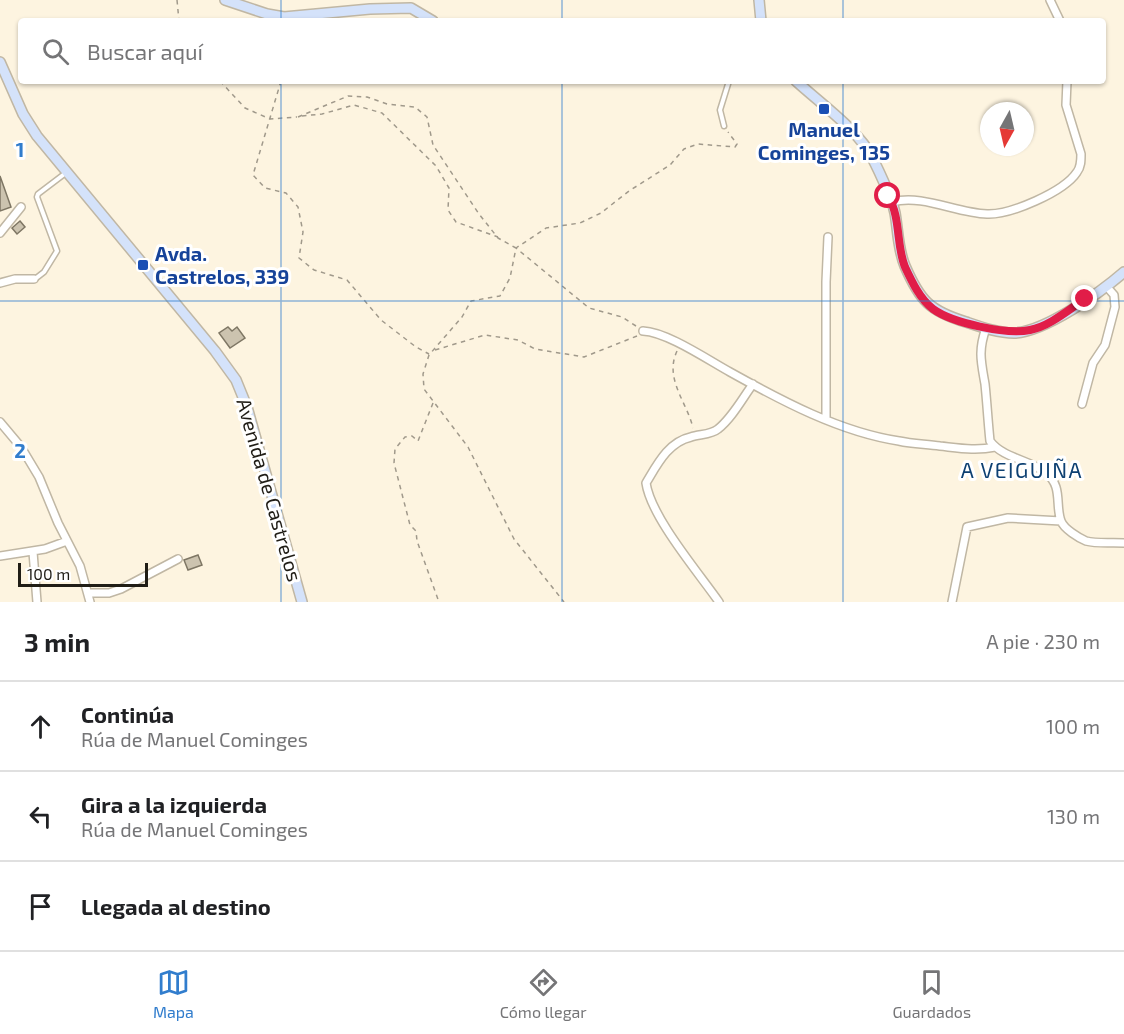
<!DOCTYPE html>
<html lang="es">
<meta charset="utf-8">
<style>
:root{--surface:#fff;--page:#f6f6f6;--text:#202124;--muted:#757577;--line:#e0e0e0;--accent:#317dcd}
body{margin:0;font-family:"Exo 2",sans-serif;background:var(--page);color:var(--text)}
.compass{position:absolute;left:980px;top:102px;width:54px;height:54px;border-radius:50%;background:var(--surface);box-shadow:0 2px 4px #0004;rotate:188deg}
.scale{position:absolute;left:18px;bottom:15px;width:130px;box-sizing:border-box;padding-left:6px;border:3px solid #201d16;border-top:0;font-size:16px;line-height:21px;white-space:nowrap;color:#201d16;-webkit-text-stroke:4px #fff;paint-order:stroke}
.stop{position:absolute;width:18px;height:18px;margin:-14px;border:4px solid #e11d48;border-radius:50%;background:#fff}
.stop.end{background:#e11d48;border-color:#fff;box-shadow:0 2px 6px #0008}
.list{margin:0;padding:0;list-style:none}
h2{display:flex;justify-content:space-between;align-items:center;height:78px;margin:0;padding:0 24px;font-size:26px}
h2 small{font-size:20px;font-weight:400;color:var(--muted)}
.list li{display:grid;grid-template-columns:39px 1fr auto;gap:18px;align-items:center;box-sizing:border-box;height:90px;padding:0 24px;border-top:2px solid var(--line)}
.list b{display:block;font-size:22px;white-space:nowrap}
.list p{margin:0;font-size:20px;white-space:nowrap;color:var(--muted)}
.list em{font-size:20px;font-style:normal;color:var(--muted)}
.icon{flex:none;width:33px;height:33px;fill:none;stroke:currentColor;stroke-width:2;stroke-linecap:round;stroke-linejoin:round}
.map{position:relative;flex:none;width:1124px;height:602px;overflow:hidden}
.search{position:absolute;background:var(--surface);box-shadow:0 2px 4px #0004;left:18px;right:18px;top:18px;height:66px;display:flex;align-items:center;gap:15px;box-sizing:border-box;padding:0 21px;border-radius:6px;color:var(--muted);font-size:22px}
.sheet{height:348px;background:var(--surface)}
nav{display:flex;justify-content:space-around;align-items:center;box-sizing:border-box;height:84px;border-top:2px solid var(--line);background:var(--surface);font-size:16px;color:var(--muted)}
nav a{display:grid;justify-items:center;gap:3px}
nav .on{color:var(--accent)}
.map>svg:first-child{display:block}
</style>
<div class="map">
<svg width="1124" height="602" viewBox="0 0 1124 602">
<rect width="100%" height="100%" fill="#fdf4e0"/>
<!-- building -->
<path fill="#ccc3af" stroke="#7e7664" stroke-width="1.5" d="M0 176 11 207 0 211Z
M20 221 25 227 17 234 12 228Z
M228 327 232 331 237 327 245 338 230 348 219 333Z
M198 555 202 565 188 570 184 560Z"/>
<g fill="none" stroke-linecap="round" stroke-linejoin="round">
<defs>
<path id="lane" d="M724 126 720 110 729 81
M35 279 44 272 57 251 37 197 38 194 67 172"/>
<path id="street" d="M1050 0 1060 21
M892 202C923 194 956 213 987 214 1010 215 1064 192 1077 172 1081 167 1081 161 1081 154L1066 105 1067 81
M0 233 21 207
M0 283 15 279H34
M986 328C978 351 981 361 985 384 987 403 988 422 990 441 1004 459 1029 459 1046 473 1063 486 1055 505 1061 521 1064 529 1079 538 1086 541 1098 544 1112 542 1124 543
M643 331C667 332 708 360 730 372 782 401 840 432 899 441 913 444 927 444 940 446 959 448 976 451 995 447
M1082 404 1093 363 1105 345 1115 307 1114 295 1107 287
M826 419V282L828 237
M0 422 21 447 39 477 58 523 80 566 90 602
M33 552 37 602
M0 556 45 549 67 541
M88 593H109L121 589 178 559
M719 602C698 572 651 517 646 483 657 465 668 442 691 437 699 434 711 435 718 429 732 418 742 399 753 384
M952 602 967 527 1008 518 1061 521"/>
<path id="secondary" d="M225 0 267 14 284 17 370 9 411 8 433 21
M759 0 761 21
M0 62 23 114 37 136 215 351 236 380 247 407 302 602
M796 81C819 102 851 125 868 150 876 164 892 198 895 213 898 230 898 250 905 266 920 301 930 311 966 322 981 327 998 333 1014 333 1045 332 1101 292 1124 272"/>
</defs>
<!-- lane casing -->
<use href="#lane" stroke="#c0b7a4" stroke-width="7"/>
<!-- street casing -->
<use href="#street" stroke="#c0b7a4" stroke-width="10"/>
<!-- secondary casing -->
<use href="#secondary" stroke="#c0b7a4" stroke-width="12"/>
<!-- path -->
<path stroke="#a0998b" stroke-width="1.5" stroke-dasharray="4.5 4.5" stroke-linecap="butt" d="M177 0 179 21
M220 81 245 108 270 119 297 117
M281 81 253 175 265 188 286 193 298 207 303 232 299 258 314 270 347 280 381 320 416 347 429 354
M302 116 322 114 354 105 382 113 436 166 449 188 448 210 456 222 498 237
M298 117 348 96 367 97 387 104 415 107 427 117 433 145 479 214 498 238 516 248 510 278 500 296 471 301 462 317 429 355 423 374 424 389 468 447 514 539 564 602
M636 326 622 317 589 308 516 248 546 228 580 223 601 213 629 191 670 165 684 149 698 144 735 147 737 144 728 132
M435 350 485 335 518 340 535 349 584 357 637 336
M677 351C664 379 687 402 693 428
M433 403 418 441 412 436 405 437 395 449 394 463 410 525 416 531 417 541 439 602"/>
<!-- lane -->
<use href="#lane" stroke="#fff" stroke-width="4"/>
<!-- street -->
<use href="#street" stroke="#fff" stroke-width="7"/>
<!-- secondary -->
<use href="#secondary" stroke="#d4e2fa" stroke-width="9"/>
</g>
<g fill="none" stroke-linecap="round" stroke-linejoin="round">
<!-- route -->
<path stroke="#e11d48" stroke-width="8" d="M888 196C901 217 896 245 905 267 912 282 920 299 933 309 952 323 1007 335 1030 330 1050 326 1068 310 1085 299"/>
</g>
<!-- grid -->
<path fill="none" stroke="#317dcd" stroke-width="1.5" stroke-opacity="0.55" d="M281 0V21M562 0V21M843 0V21M281 81V602M562 81V602M843 81V602M0 301H1124"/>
<!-- markers -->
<g fill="#1a4fb4" stroke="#fff" stroke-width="2">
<rect x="818" y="103" width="12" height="12" rx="3"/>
<rect x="137" y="259" width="12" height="12" rx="3"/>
</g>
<g text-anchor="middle" stroke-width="6" stroke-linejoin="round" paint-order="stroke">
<!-- transit labels -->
<g font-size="20" font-weight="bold" fill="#164399" stroke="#fff">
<text x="824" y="137">Manuel<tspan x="824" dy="23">Cominges, 135</tspan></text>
<text x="155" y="261" text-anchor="start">Avda.<tspan x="155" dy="23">Castrelos, 339</tspan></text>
</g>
<!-- street labels -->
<g font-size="20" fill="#201d16" stroke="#fff">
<text transform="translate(269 490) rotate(74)" y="7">Avenida de Castrelos</text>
</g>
<!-- neighbourhood labels -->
<g font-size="21" letter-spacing="1.5" fill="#0d4072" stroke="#fff">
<text x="1022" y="478">A VEIGUIÑA</text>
</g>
</g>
<g font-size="20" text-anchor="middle" font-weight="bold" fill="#317dcd" stroke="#fff" stroke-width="6" stroke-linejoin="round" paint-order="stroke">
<text x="20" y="157">1</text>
<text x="20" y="458">2</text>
</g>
</svg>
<svg class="compass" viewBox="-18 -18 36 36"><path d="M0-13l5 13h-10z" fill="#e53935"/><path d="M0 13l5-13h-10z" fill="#757577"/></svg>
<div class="scale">100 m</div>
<div class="stop" style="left:888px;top:196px"></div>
<div class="stop end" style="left:1085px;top:299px"></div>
<div class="search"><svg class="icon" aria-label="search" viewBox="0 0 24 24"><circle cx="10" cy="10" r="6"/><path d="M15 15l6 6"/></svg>Buscar aquí</div>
</div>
<section class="sheet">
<h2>3 min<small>A pie · 230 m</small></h2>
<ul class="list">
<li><svg class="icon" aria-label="ahead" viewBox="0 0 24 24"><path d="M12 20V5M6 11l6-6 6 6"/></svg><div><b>Continúa</b><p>Rúa de Manuel Cominges</p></div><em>100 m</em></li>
<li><svg class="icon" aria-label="left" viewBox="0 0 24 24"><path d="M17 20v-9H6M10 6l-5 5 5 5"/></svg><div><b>Gira a la izquierda</b><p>Rúa de Manuel Cominges</p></div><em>130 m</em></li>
<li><svg class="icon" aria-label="arrive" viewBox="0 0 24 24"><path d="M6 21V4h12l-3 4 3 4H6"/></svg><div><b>Llegada al destino</b></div></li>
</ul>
</section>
<nav>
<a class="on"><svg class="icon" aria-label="map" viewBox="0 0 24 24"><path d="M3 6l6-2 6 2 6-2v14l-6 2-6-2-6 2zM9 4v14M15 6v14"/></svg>Mapa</a>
<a><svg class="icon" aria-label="directions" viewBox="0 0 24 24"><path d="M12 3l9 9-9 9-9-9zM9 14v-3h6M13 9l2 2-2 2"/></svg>Cómo llegar</a>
<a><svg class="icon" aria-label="saved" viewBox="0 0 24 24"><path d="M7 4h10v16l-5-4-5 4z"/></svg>Guardados</a>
</nav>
